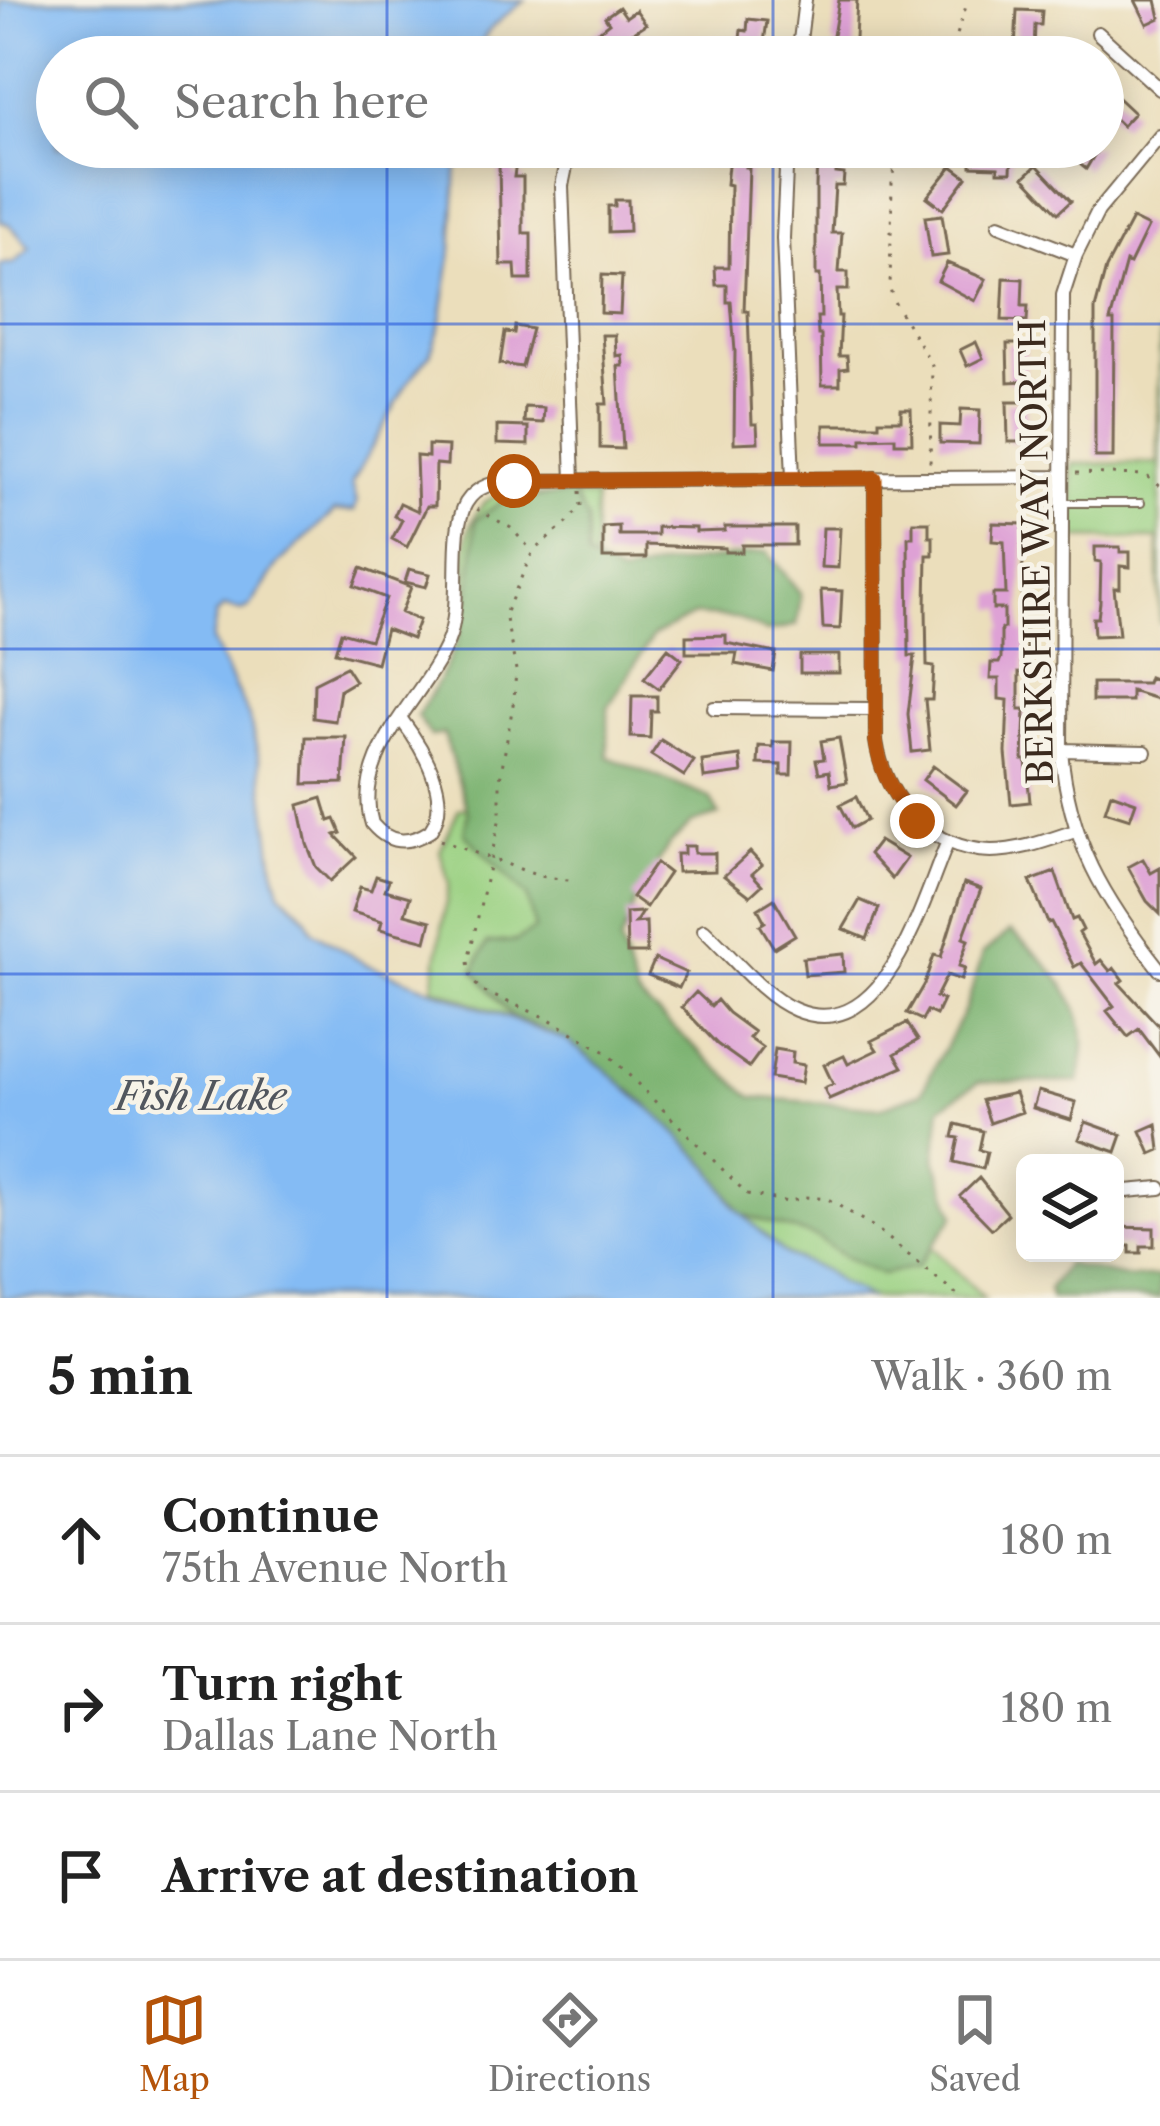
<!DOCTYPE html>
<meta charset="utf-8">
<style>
:root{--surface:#fff;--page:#f2f2f2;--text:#222;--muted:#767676;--line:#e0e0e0;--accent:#b45309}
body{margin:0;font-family:"Libre Caslon Text",serif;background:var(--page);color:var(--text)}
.controls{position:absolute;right:36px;bottom:36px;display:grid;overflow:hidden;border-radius:18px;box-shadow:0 6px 30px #0003}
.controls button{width:108px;height:108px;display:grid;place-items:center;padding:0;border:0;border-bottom:3px solid var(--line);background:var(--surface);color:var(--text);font:60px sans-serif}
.stop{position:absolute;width:36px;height:36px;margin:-27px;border:9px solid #b45309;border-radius:50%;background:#fff}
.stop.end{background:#b45309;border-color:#fff;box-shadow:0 3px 12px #0008}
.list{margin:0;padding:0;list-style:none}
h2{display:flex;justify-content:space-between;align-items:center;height:156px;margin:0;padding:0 48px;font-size:51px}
h2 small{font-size:39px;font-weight:400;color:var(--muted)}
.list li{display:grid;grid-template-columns:78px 1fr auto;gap:36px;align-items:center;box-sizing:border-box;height:168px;padding:0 48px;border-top:3px solid var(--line)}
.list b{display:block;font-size:45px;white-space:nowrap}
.list p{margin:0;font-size:39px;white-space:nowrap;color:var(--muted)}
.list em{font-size:39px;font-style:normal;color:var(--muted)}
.icon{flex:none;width:66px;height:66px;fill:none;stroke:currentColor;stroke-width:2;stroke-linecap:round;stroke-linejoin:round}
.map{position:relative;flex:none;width:1160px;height:1298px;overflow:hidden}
.search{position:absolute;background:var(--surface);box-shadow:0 6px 30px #0003;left:36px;right:36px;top:36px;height:132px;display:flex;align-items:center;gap:30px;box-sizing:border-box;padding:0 42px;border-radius:66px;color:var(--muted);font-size:45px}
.sheet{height:660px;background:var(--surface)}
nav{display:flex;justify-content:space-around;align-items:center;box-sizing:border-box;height:168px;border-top:3px solid var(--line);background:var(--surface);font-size:33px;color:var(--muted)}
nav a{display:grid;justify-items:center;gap:6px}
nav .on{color:var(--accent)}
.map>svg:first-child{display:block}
</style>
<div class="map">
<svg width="1160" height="1298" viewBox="0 0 1160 1298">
<rect width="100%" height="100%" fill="#f7f3e8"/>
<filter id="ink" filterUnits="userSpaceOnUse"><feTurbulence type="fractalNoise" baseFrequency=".00833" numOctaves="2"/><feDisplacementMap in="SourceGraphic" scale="24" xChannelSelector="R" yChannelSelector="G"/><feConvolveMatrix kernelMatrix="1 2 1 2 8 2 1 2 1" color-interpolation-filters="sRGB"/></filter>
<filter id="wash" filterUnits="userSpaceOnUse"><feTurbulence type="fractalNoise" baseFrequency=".004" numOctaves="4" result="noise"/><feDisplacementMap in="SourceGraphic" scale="48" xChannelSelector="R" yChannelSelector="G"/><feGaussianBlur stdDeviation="2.7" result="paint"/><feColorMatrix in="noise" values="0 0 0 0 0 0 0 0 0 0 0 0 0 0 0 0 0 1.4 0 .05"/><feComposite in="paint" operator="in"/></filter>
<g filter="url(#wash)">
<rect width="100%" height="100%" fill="#ebdebb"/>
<!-- green -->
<path fill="#9bd183" stroke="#6b7e50" stroke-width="3" d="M1160 331V624L1159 539 1074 538 1072 464 1158 463Z
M499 494 595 497 589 1024 891 1207 984 1298H871L841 1283 824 1270 787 1255 753 1227 605 1069 566 1040 433 987 449 883 440 851 459 809 467 808 444 734 431 736 417 716C435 690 454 663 463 632 475 587 447 517 499 494Z"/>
<!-- forest -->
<path fill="#7cb371" stroke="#5c6e48" stroke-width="3" d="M573 494 587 520V558L621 576 660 566 767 552 801 594 797 625 767 632 736 618 694 615 653 636 608 707V757L710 798 719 815 692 823 669 845 636 900 620 943 637 996 752 1097 880 1108 921 1093 966 1008 983 954 1010 931C1044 958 1082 995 1084 1043 1084 1056 1081 1070 1079 1082H978L941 1107 935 1159 955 1215 917 1267 882 1274 843 1256 816 1237 741 1214 710 1167 635 1094 566 1040 511 1016 474 970 487 943 516 941 535 929 527 897 464 833 468 812 444 734 431 736 417 716C464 645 474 604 475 520L504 500Z
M1066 1264 1131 1278 1160 1276V1298H1050L1049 1288Z"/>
<!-- water -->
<path fill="#84bbf4" stroke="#607289" stroke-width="3" d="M0 0H525C504 18 482 28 477 57H57V147H458L452 249 440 327 430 354 408 382 352 483 357 502 354 511H335L279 563 250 607 242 611 224 607 216 615 212 641 249 717 260 762 274 869 280 891 306 917 313 931 365 964 566 1040 605 1069 663 1120 710 1167 735 1207 786 1255 824 1270 841 1283 871 1298H0V264L14 263 30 248 10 225 0 221Z"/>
<g id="blocks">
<!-- building -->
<path fill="#dea1d5" d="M839 0H857L854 57H835L836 43 832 42Z
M1135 0H1156L1160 18 1147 24Z
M619 7 626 17 636 10 646 24 596 57H556L600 30 609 23 605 17Z
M1017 10 1042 11 1041 25H1035L1034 51H1015Z
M748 19 767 21 762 57 738 55 741 30 747 31Z
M1103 84 1134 113 1122 126 1103 108Z
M495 147H518L514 177H523V233H531V280H516L515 265H501L499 163 493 162Z
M730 147H746L745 167H749L744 311H748L752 424H757L758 442 734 443 735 351 731 302H727V285H716L715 267H729L730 185 726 184Z
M823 147H838L836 173 844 174 843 186H835L832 233H842L839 272H848V290H837L838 316H841L839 356H847L848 368 840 369V385H822L821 335H818L817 317H821L820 275H816V186L817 158H823Z
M971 147H1012L1011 172H998V167L971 166Z
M1058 147H1099L1086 169Z
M1037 165 1071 201 1058 213 1024 177Z
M952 166 967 177 943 209 927 197Z
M615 200H628L629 231 608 232V206H615Z
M942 215 948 255 931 257 925 217Z
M1132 219 1148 227 1130 264 1126 262 1110 321H1114L1113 457H1095V309L1106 268Z
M947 263 986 279 975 301 938 281Z
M602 275 622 276 620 314 601 313Z
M1004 278 1023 279 1022 306H1028L1027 321 1002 320Z
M515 326 532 329 522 367 500 364 505 332 514 333Z
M602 335H615L616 356 622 355 623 366H618L623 449 600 448V404H607Z
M976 342 983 358 967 366 960 350Z
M1007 344H1025V381L1008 382Z
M1007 402H1025L1028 442H1008Z
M525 407 544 408 543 423 524 422Z
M901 409H911L912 443H895V437L862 438V443H824V425H879V420H901Z
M961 409 980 410 979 444 940 443V425L960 426Z
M497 426 528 427V445L497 444Z
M428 445 448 446 447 465 436 464 435 506H427L407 547 392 539 402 520 394 516 400 503 418 511 416 456 428 457Z
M913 522H929V537H933V555H927L926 607 927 666 934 667 932 700H925L930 750 912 752 908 714 915 656H909L908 537H913Z
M993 523 1024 524 1021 632H1026V649L1024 673 1019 672V709H1025L1023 760H1026L1030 802 1011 804 1006 753 1008 700 999 699V679H990L991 663H999L1001 658V629L1004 628V609H993V594H1006L1004 542 992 541Z
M619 526V535H657V527L696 528V532L725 531V527H795V545H742V552H725V548L646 545V558H603V527Z
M823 528H840L838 568 821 567Z
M1095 547H1120V552H1130V567L1120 566V588H1114L1119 635 1094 636 1093 618H1098L1100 602 1101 562 1095 561Z
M361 568 411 587 401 613 419 620 412 639 386 629 377 663 335 652 341 632 370 640 386 598 354 586Z
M409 569 430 574 426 587 405 582Z
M821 590 842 591 840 629 823 628Z
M726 635V643L776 653 773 671 735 664 737 653H686V636Z
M668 648 682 659 659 689 644 678Z
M800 655H839V673H800Z
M346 667 355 681 340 690 335 721 313 718 314 683Z
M1149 677 1160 681V700L1131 691V701H1092V683H1147Z
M632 696H657V711H651L650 738 631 737Z
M306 737H346L343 783 304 784Z
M839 738 847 782 831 785 829 771 819 773 816 760 824 759 821 741Z
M661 740 694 761 684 776 651 755Z
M773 742H792L791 775H781V765L758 764 759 746 773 747Z
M740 756 742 773 704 778 702 761Z
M933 766 967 791 956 805 923 780Z
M1111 793 1136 802 1130 819 1105 811Z
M856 797 867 820 852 828 840 805Z
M322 798 329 821 335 819 341 833 335 835 356 857 330 881 316 867 307 844 299 805Z
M879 841 907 858 892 879 869 854Z
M684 846H694V853H715V871L677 872 676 854H684Z
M750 852 762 865 752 874 762 885 750 896 724 876Z
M1143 859 1151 873 1160 868V914L1147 901 1128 867Z
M656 863 669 873 646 907 632 897Z
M1055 872 1072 920 1077 918 1083 930 1079 933 1096 964 1101 960 1110 971 1114 968 1123 980 1119 983 1160 1027V1057L1139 1029 1128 1037 1107 1011 1114 1006 1081 963 1074 967 1051 922 1048 923 1030 881Z
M376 876 389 880 385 890 410 897 405 914 431 921 426 941 380 929 382 921 352 912 360 887 371 890Z
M964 883 981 889 963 938 968 940 959 966 965 968 961 980 947 975 936 997 943 1000 936 1015 927 1011 922 1020 907 1013 924 984 934 955 941 957Z
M774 899 795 935 774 948 760 925 765 922 758 909Z
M860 900 879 908 867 939 843 929Z
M642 912 635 923 646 922 647 953H627L626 913Z
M843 954 844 972 805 975 803 958Z
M655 959 686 973 679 988 648 975Z
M696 992 711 1006 717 1000 728 1013 754 1032 749 1038 763 1048 749 1067 717 1044 682 1007Z
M907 1023 918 1040 895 1054 903 1067 829 1099 824 1088 833 1084 824 1065 844 1056 848 1064 877 1050 871 1041Z
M775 1049 793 1052 792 1063 804 1065 801 1083 771 1078Z
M1038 1091 1076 1102 1071 1120 1033 1108Z
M1015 1093 1022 1112 990 1123 982 1100Z
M1086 1122 1122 1135 1116 1152 1079 1139Z
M956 1124 983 1131 979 1150 987 1152 983 1169 954 1162 959 1138 953 1137Z
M1157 1124 1160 1150 1151 1154 1141 1131Z
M979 1178 1008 1214 992 1229 960 1196Z
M1115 1227 1154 1228V1246H1141V1253H1130V1246H1115Z"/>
</g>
</g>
<g filter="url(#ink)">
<use href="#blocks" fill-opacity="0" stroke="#796955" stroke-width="3"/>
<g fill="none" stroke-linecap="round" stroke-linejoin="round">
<defs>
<path id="lane" d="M1064 503H1141"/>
<path id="street" d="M1098 33 1160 89
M798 57 805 0
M1160 136 1098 211 1076 255 1063 295 1061 750C1069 842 1104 899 1160 970
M570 147 562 186 573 480
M787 147 783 238 793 478
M999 225 1076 255
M875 478 876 741C885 799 929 849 991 851 1020 851 1048 840 1075 831
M714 708 875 709
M401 719C422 747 454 798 430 831 408 845 389 844 372 824 351 754 424 699 448 641 464 602 448 535 466 503 477 485 495 482 514 481L1060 477
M1061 750 1145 752
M704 930C731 955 762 996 796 1010 885 1047 923 899 948 841
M1115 1192 1160 1188"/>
</defs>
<!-- lane casing -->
<use href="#lane" stroke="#796955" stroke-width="10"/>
<!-- street casing -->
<use href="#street" stroke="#796955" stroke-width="16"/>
<!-- path -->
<path stroke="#796955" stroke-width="3" stroke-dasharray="3 9" stroke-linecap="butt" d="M950 57 968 0
M897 147 892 181 890 288 893 300 932 365 930 463
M1076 473 1145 475 1160 486
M580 491 581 506 567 523 533 551 505 614 516 670 514 699 500 779V817L468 962 471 980 484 992 549 1019 606 1052 747 1194 788 1202 805 1197 828 1199 877 1229 961 1298
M477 509 511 528 531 550
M440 840 539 876 575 881"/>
<!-- lane -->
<use href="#lane" stroke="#fff" stroke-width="6"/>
<!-- street -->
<use href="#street" stroke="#fff" stroke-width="12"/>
</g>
</g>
<g fill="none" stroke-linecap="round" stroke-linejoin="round" filter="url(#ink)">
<!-- route -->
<path stroke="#b45309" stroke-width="15" d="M514 481 875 478 876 741C880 773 894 798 917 821"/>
</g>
<!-- grid -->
<path fill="none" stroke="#1d4ed8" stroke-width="3" stroke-opacity="0.55" d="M387 0V57M773 0V57M387 147V1298M773 147V1298M0 324H1160M0 649H1160M0 974H1160"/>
<g text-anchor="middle" stroke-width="9" stroke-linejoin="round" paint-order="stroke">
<!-- street labels -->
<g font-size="36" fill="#3b2a1e" stroke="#f7f3e8">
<text transform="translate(1036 552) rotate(-91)" y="13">BERKSHIRE WAY NORTH</text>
</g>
<!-- water labels -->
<g font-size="39" font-style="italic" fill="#51565e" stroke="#f7f3e8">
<text x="201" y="1110">Fish Lake</text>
</g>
</g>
</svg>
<div class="controls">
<button><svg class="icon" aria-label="layers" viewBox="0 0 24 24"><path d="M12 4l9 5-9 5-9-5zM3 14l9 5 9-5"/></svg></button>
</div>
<div class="stop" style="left:514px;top:481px"></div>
<div class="stop end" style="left:917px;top:821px"></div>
<div class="search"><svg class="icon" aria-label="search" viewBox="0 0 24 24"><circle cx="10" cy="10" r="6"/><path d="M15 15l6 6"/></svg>Search here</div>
</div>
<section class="sheet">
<h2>5 min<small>Walk · 360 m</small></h2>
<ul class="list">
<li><svg class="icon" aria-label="ahead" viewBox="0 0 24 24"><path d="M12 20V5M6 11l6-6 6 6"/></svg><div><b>Continue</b><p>75th Avenue North</p></div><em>180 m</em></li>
<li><svg class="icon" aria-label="right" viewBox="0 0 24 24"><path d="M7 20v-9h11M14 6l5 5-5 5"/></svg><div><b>Turn right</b><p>Dallas Lane North</p></div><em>180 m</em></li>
<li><svg class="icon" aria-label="arrive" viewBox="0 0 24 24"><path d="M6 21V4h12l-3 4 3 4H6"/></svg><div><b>Arrive at destination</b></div></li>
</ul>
</section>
<nav>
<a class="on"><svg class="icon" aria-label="map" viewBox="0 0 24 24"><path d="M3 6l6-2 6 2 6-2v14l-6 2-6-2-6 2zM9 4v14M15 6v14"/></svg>Map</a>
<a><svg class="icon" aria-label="directions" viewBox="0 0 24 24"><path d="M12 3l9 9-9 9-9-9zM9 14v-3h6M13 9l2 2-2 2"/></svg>Directions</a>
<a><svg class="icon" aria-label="saved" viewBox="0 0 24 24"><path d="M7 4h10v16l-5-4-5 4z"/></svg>Saved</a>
</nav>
